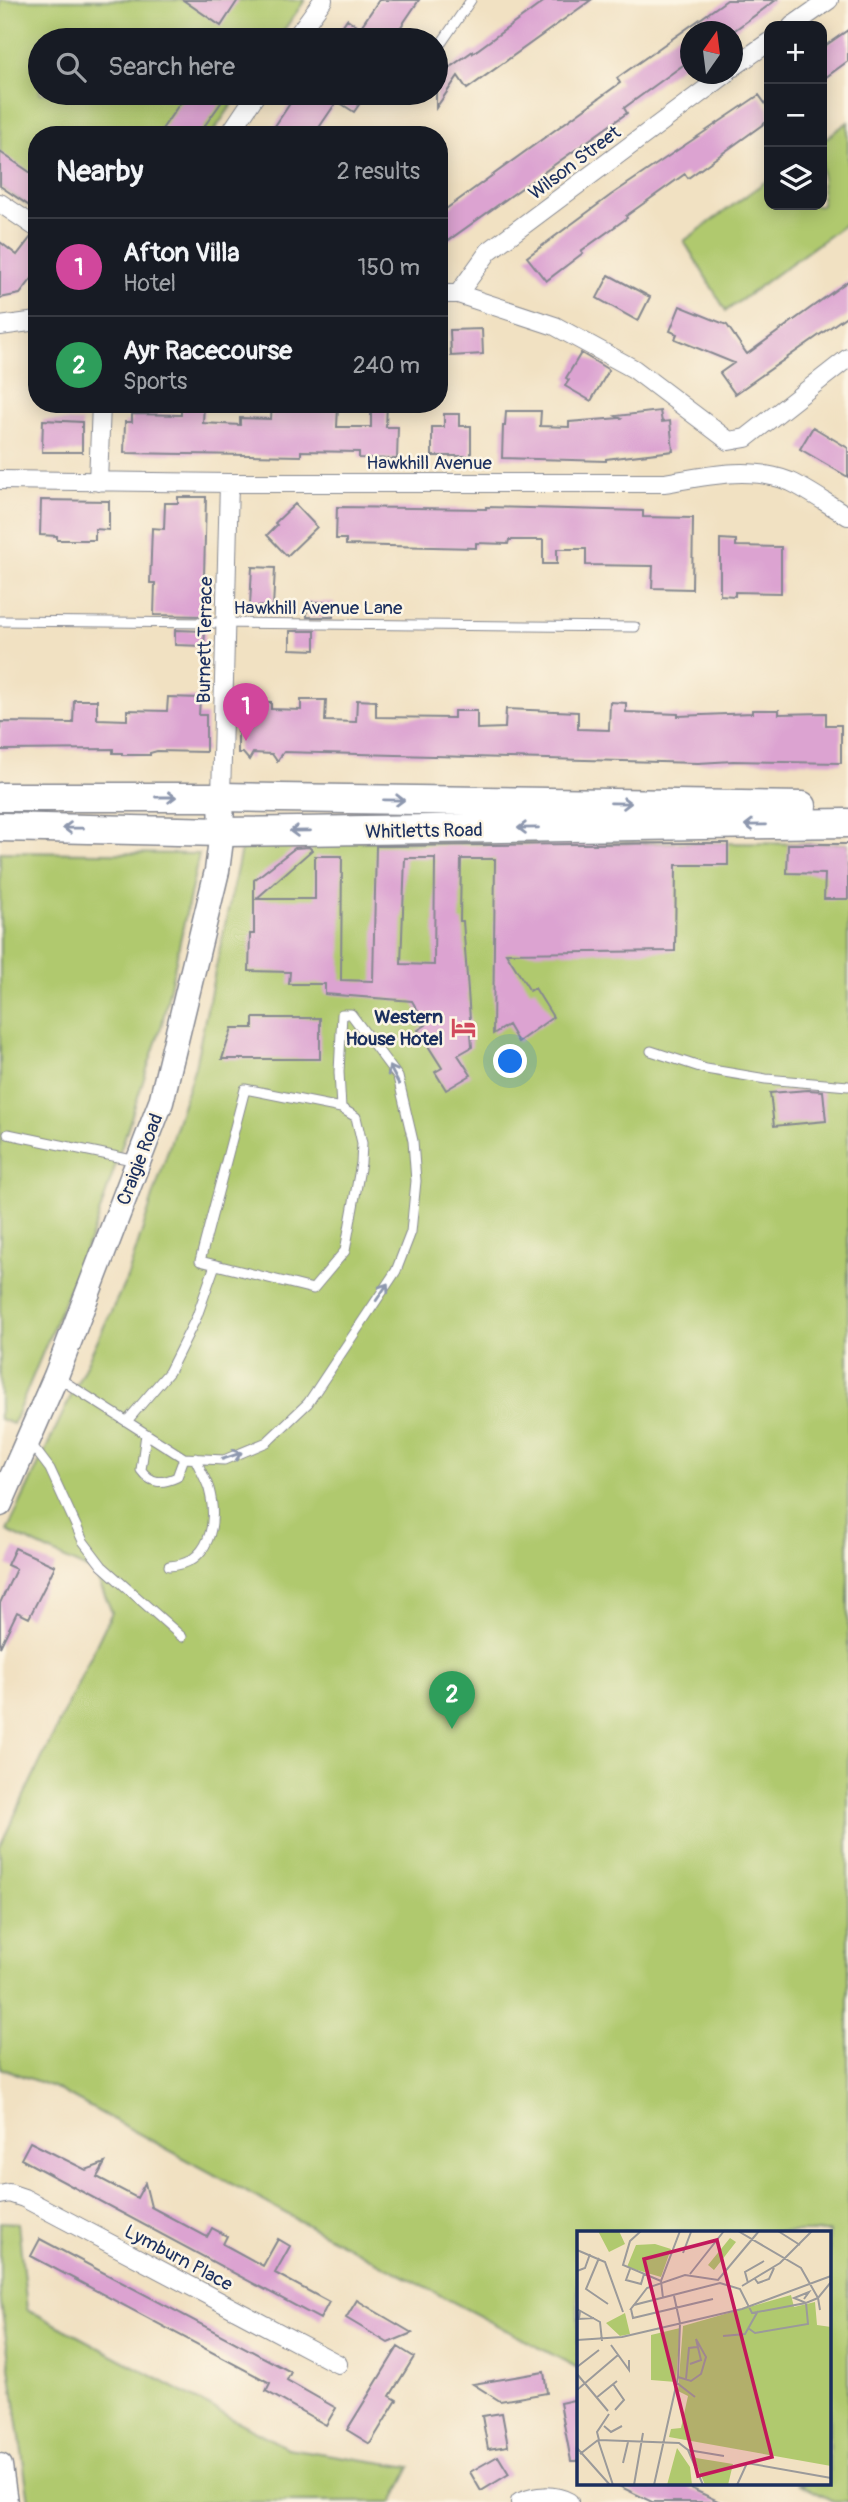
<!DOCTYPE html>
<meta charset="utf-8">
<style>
:root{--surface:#171b24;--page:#20242c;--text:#f1f3f6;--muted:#9ea1a6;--line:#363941;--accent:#b45309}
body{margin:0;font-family:Pangolin,sans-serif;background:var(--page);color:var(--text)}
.controls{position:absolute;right:21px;top:21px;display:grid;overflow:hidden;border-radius:14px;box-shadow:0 4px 18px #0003}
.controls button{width:63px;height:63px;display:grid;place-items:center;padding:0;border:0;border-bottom:2px solid var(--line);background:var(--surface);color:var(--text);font:35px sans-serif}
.compass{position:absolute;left:680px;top:21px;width:63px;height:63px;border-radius:50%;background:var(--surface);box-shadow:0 4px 18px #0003;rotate:14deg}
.you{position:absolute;left:511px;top:1062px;width:24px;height:24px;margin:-18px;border:5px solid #fff;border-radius:50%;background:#1a73e8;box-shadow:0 0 0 10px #1a73e833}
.badge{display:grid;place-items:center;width:46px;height:46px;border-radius:50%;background:var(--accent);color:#fff;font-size:23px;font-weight:700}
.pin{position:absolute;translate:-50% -58px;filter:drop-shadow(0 2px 4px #0008)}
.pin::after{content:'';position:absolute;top:37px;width:24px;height:21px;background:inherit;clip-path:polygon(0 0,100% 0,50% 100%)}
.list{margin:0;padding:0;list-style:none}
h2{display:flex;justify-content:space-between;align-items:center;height:91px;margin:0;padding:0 28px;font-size:30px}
h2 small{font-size:23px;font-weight:400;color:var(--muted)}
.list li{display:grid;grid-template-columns:46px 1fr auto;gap:21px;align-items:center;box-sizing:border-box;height:98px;padding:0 28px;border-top:2px solid var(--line)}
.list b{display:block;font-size:26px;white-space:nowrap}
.list p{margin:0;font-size:23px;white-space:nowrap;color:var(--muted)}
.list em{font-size:23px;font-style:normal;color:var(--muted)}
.icon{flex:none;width:38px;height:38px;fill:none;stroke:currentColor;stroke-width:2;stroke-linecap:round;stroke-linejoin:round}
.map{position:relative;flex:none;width:848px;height:2502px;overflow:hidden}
.search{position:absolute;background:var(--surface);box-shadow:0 4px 18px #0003;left:28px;top:28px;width:420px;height:77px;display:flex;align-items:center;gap:18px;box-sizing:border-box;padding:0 24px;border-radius:38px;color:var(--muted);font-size:26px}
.panel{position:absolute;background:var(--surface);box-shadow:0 4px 18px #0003;left:28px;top:126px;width:420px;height:287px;border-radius:28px}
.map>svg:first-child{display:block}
</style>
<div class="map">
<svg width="848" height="2502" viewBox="0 0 848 2502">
<rect width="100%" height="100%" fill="#fcf5e5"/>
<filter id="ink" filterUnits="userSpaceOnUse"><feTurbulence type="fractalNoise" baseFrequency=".0143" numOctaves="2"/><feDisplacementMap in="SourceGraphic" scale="14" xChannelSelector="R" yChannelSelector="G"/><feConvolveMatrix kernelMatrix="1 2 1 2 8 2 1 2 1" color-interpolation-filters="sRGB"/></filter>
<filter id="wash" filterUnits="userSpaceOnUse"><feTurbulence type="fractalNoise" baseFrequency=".00686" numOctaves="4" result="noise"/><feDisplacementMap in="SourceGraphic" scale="28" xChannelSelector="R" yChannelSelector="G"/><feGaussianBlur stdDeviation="1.57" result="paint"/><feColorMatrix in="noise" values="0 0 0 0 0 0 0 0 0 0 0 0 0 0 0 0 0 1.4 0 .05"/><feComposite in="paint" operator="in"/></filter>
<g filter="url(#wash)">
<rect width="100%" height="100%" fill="#f1e1c2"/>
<!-- green -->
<path fill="#b0c96e" stroke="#667c66" stroke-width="2" d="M0 0H305L277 40H40V93H240L211 135H37V211L0 186Z
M848 122V222L726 311 684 241 769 179V205H822V141Z
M243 840 848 844V2502H835L798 2483H829V2232H578V2368L309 2226 53 2087 0 2068V1846L112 1612 95 1573 7 1531 127 1278 195 1066Z
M0 852 199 854 162 1024 95 1227 13 1424 0 1419Z
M0 2222 18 2223 27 2309 287 2448 411 2467 393 2502H29L0 2296Z"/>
<g id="blocks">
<!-- building -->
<path fill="#dca3d1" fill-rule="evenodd" d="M183 0H238L221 26Z
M379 0H419L392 40H333L347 19 360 28Z
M546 0H591L467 89 458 76 436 108V77L473 51V53Z
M727 0H776L732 32H690V60L624 108 627 113 439 247V214L620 83 617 78Z
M848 30V61L822 80V48Z
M187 93H228L198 135H158Z
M297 93H367L354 112 337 101 314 135H269Z
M759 95 769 109V120L688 178 685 174 626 216 627 218 581 251 583 253 546 281 527 257 611 195Z
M0 152 37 177V211L0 186Z
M31 237 37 239V272L20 294 0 298V242L17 255Z
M609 275 650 297 638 321 597 298Z
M848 281V315L735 394 720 373 734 363 675 339 677 334 670 331 680 306 727 325 747 354Z
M482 329 483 354 451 356 450 330Z
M581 353 609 370 591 401 565 386 569 380 566 378Z
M181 404H204L203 423 240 425V418L271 419 272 404H292L338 407 337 427H371V404H387L386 427H398L397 459 359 458V452L301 451V456L124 453 125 422H132V414L181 415Z
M506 411H541L540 426 569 427V422L620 418 616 416 660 411 662 422 670 421 673 451 606 459V461L502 458 503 426H505Z
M444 414H459V426H471V456H432V427H444Z
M43 420 82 422V452H42Z
M813 427 848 448V477L800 449Z
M178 497H206L203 616 154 615 155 583H150L152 528 164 529 165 503H178Z
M41 500 109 501V530L95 529V540H57V536L40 535Z
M295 504 317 527 287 556 267 535 277 525 275 523Z
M337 507 486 509V507L643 511V517L693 518 692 589 652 588 653 566 586 565V549H557V564H543V540H509L508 544 476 543V548L346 545V539H336Z
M720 539 736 540V546L781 547V593L735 592V596L720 595Z
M252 567 275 568 273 607 250 606Z
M307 602H334L333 617H307Z
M175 630 205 631 204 646 175 645Z
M290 631H315V650L290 649Z
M168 697 200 698 199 715H206V752L157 751 150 753V755H122V753H113V749L0 750V722L73 723 74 700H97V719L127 720V710L167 711Z
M301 700H326L325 721 356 722 357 700 376 701V717L454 718V711H477V729L505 728 506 709 578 712V729L609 730 610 702 626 703V712L678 714V716L752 713V710H779V714L826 713V725H841V763L733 761 698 763 284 752 277 761 272 754 253 753 249 760 243 753H238V721H254L255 702H271V709L301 710Z
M693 843H728V865H676L675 951 506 953 530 991 535 988 553 1017 518 1042 508 1025 493 1034 495 859H461L460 921H463L472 1047 458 1055 471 1075 446 1090 435 1072 442 1068 418 1030 426 1025 412 1001 325 994V984H289L290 972 249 971 250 934H254V880L295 848 309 847 312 850 256 899H315V856H342L341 980 373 981 376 846ZM405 858H435L434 965 401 964Z
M788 844H848V899H824L825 874 787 873Z
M253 1018H320V1059H222L232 1028H253Z
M808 1090 823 1091 826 1121 774 1126 770 1093Z
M15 1548 55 1566 29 1618 17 1612 0 1647V1603L16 1569 7 1565Z
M30 2142 86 2170 105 2163 97 2177 137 2198 145 2183 151 2207 207 2237 212 2228 227 2236 223 2244 263 2266 278 2239 290 2246 275 2273 329 2302 320 2319 21 2159Z
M40 2239 291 2372 287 2380 336 2408 326 2425 266 2391 270 2383 31 2256Z
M357 2300 373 2310 412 2333 388 2343 346 2318Z
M398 2347 414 2357 390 2396 397 2400 370 2444 347 2430Z
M544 2372 547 2393 500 2401 473 2384Z
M578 2399V2461H571L560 2403Z
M502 2413 508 2446 488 2449 482 2416Z
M498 2456 509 2474 481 2491 470 2472Z
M613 2483H692L690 2488 720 2502H652Z"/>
</g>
</g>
<g filter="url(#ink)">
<use href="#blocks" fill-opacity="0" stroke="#868890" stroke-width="2"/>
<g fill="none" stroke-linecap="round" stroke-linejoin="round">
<defs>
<path id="lane" d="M440 45 471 0
M0 621 635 627
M651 1051 706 1069 766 1079 848 1086
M245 1089 341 1108 356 1117 362 1143 361 1163 345 1251 313 1289 200 1261Z
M8 1134 137 1161
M57 1377 184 1458 224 1460 267 1442 308 1403 396 1271 411 1232 416 1181 413 1141 398 1077 351 1014H342L339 1072 341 1108
M127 1421 169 1372 197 1316 215 1265
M146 1434 141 1470C151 1484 162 1484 177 1477L184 1458
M31 1444 50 1469 83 1541 102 1566 182 1637
M169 1566C210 1564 218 1523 209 1489 206 1479 199 1468 195 1458"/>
<path id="street" d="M792 26 829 0
M294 40 323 0
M732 68 769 42
M229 135 257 93
M0 203 37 228
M439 294H458L555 326 634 369 729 441 746 438 848 358
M458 294 489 251 726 74
M0 326 37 321
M0 480 229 483H665C705 476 751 465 791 482 810 491 829 505 848 516
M98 482 101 404
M221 797 229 483
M0 2195 9 2193 24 2198 338 2364
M520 2502C536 2495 554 2494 569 2502"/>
<path id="secondary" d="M0 1504 56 1376 161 1102 217 871 222 832 221 797
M0 2466 5 2502"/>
<path id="primary" d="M0 797H221L802 806
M0 827 222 832 848 823"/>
</defs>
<!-- lane casing -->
<use href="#lane" stroke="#868890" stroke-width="11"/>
<!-- street casing -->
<use href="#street" stroke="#868890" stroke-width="20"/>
<!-- secondary casing -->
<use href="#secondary" stroke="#868890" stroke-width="27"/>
<!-- primary casing -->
<use href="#primary" stroke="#868890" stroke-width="31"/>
<!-- lane -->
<use href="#lane" stroke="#fff" stroke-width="9"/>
<!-- street -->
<use href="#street" stroke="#fff" stroke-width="18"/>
<!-- secondary -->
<use href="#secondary" stroke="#fff" stroke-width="24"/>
<!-- primary -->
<use href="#primary" stroke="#fff" stroke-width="28"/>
</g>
<!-- one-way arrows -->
<defs><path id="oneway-shaft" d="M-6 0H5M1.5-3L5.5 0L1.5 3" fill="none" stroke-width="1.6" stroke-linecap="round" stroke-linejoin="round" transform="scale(1.75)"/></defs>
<g stroke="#8d97ae">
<use href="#oneway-shaft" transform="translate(166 797)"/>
<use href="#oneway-shaft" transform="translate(394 800) rotate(1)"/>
<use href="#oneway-shaft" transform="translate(621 803) rotate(1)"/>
<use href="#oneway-shaft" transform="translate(755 825) rotate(179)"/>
<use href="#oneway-shaft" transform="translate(73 828) rotate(-179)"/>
<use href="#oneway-shaft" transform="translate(528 828) rotate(179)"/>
<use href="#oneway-shaft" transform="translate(300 831) rotate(179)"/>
<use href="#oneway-shaft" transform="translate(394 1075) rotate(-118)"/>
<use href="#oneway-shaft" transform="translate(382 1292) rotate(-56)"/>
<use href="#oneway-shaft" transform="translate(232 1456) rotate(-19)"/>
</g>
</g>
<!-- icons -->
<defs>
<symbol id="hotel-bare" viewBox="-9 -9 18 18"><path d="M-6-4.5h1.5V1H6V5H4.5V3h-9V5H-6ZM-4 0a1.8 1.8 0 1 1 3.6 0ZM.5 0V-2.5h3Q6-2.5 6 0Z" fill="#d1495b" stroke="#fcf5e5" stroke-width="2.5" paint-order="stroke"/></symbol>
</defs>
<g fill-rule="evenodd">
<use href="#hotel-bare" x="446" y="1010" width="35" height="35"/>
</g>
<g text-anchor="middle" stroke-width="5" stroke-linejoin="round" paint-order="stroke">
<!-- street labels -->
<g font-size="19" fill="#1b2f5e" stroke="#fcf5e5">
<text transform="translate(574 162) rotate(-37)" y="7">Wilson Street</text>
<text x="429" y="469">Hawkhill Avenue</text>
<text x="318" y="614">Hawkhill Avenue Lane</text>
<text transform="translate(204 640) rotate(-89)" y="7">Burnett Terrace</text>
<text transform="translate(424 830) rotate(-1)" y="7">Whitletts Road</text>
<text transform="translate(139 1159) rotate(-69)" y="7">Craigie Road</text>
<text transform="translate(179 2257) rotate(28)" y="7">Lymburn Place</text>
</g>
<!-- poi labels -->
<g font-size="19" font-weight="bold" fill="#1b2f5e" stroke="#fcf5e5" text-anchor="end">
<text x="443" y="1023">Western<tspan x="443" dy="22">House Hotel</tspan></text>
</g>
</g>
<!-- overview -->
<g transform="translate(577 2231)">
<rect width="254" height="254" fill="#f1e1c2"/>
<path d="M21 0H42L48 13 32 21ZM153 7 159 11 137 39 131 34ZM78 13 94 18 84 46 50 36 59 14ZM214 64 217 76 238 71 240 94 254 96V235L92 206 94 198 104 197 111 165 101 160 106 95ZM48 82 53 103 43 105 29 92ZM103 97 99 151 74 149V104ZM100 217 113 236 115 254H90ZM114 220 119 227 156 233 151 254H128Z" fill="#b0c96e"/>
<path fill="none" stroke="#9b9a9a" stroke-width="2" d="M64 0 53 10 46 34 84 50M161 0 224 37 241 67 254 51M201 0 223 14M0 19 28 31 46 81M106 22 114 1M22 27 9 58 31 73M53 38 49 49 64 53 67 43M0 40 8 37 13 23M113 43 147 0M178 48 181 52 192 48 197 37M171 52 168 41 187 30M165 55 203 32 235 0M97 65 103 92M86 67 84 50 103 0M227 68 232 61 217 67 229 72 241 67 243 79M57 74 70 57 108 44 141 49 182 0M0 78 23 91 25 110M54 78 56 87 136 68M53 79 57 74 143 52 163 58 175 82 229 72 231 93 178 102 171 97M3 80 2 88 17 87M146 105 168 103 181 80M0 109 45 106 165 78 254 45M34 114 52 139V129M0 136 22 119M0 143 31 180M101 146 114 150 124 143 129 126 119 108 124 129 113 133M109 148 112 117 120 116M100 152 118 166M36 153 47 169 38 179M0 159 41 124M19 167 40 150M27 195 34 201 45 195M21 209 36 254M22 209 102 212 111 219 126 254M22 209 20 201 32 183M0 217 33 254M111 219 147 225M3 223 21 209M46 232 51 211M57 254 66 202M77 254 101 146 103 92M160 254 170 232 254 247"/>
<path fill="#c2185b" fill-opacity="0.15" stroke="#c2185b" stroke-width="3.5" d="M140 9 195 226 121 245 67 28Z"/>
<rect width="254" height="254" fill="none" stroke="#1b2f5e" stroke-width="3.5"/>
</g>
</svg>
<div class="controls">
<button>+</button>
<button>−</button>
<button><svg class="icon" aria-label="layers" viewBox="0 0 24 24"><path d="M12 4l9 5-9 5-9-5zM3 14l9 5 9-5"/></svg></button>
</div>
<svg class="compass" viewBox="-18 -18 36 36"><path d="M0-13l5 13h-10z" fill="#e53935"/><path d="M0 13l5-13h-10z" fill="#9ea1a6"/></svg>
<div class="you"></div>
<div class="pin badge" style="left:246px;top:741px;background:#d1479c">1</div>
<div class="pin badge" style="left:452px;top:1729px;background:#2e9e5b">2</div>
<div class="search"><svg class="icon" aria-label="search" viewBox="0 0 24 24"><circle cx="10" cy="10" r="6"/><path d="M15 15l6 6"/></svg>Search here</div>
<section class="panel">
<h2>Nearby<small>2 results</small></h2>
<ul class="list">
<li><span class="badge" style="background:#d1479c">1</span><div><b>Afton Villa</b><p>Hotel</p></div><em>150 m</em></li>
<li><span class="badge" style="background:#2e9e5b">2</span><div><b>Ayr Racecourse</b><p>Sports</p></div><em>240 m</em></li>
</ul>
</section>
</div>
